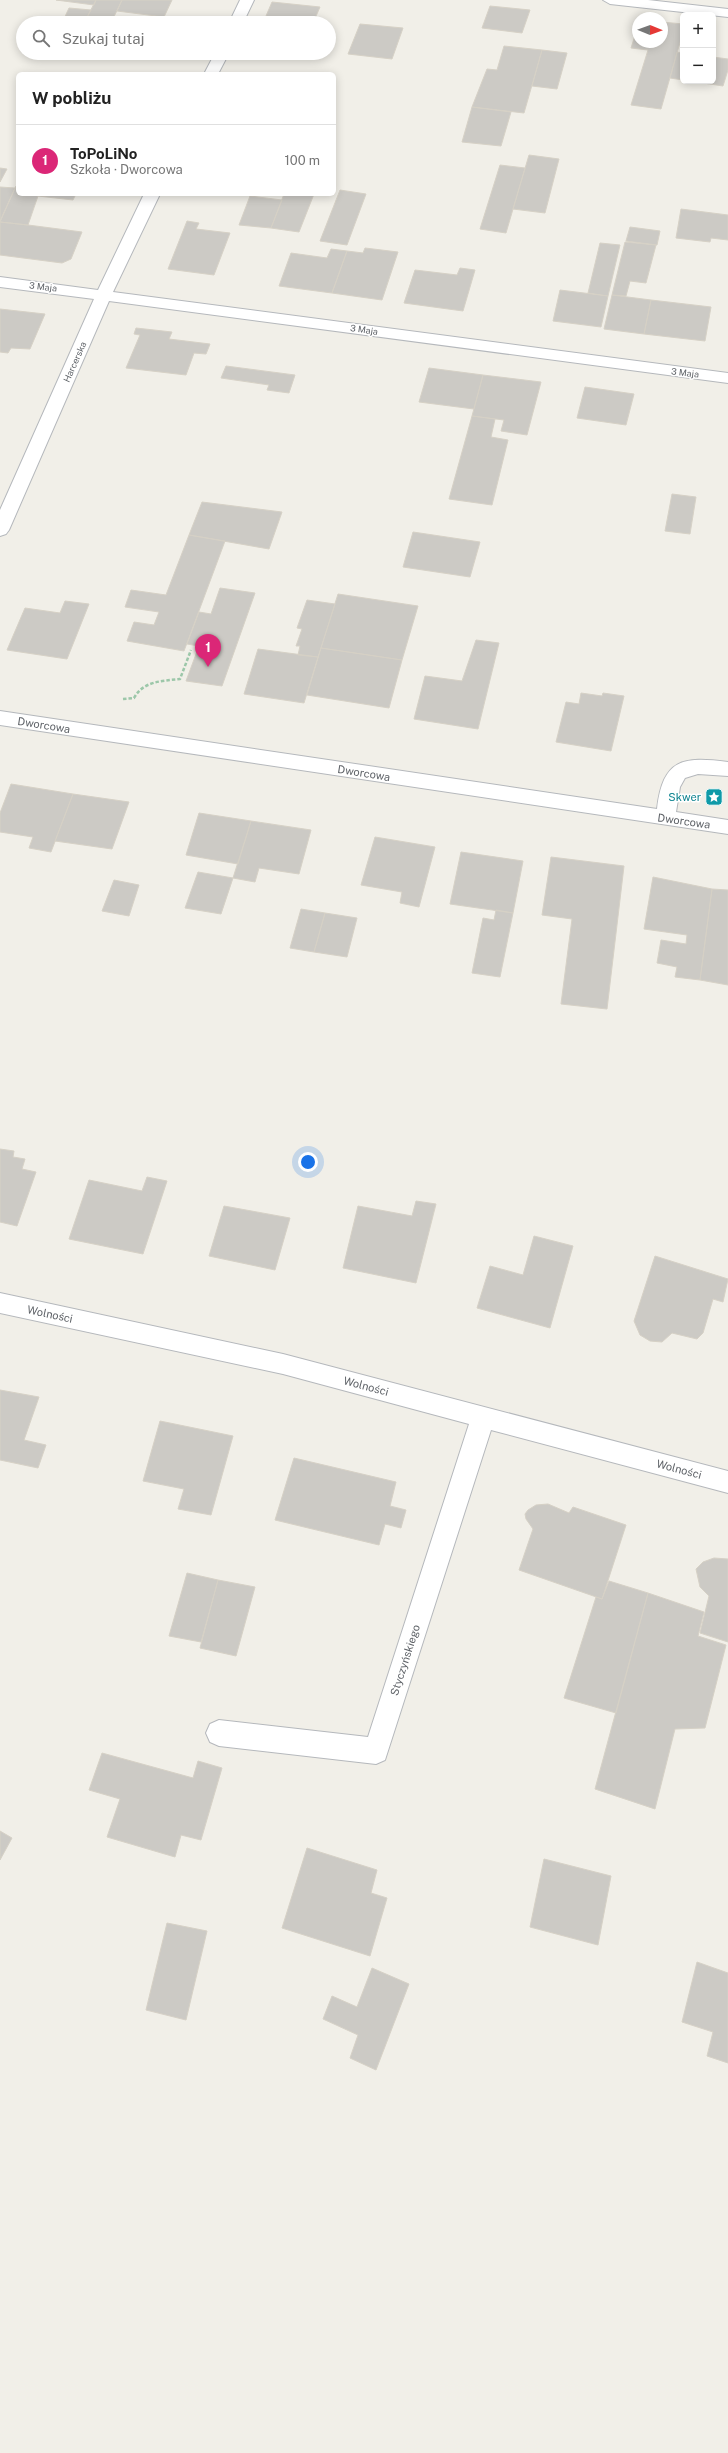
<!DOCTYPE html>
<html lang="pl">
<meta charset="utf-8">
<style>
:root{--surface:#fff;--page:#f6f6f6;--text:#222;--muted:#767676;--line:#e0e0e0;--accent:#db2777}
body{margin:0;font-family:"Public Sans",sans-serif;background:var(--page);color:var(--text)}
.controls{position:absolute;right:12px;top:12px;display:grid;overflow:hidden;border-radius:6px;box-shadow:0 2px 10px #0003}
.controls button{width:36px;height:36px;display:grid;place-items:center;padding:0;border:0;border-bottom:1px solid var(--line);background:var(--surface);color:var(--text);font:20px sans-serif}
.compass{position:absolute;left:632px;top:12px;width:36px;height:36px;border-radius:50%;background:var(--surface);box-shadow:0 2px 10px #0003;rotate:91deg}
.you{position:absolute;left:308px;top:1162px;width:14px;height:14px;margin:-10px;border:3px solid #fff;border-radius:50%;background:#1a73e8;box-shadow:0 0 0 6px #1a73e833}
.badge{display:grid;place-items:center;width:26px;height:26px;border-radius:50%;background:var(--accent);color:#fff;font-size:13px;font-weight:700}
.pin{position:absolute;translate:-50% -33px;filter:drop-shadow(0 1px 2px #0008)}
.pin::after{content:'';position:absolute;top:21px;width:14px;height:12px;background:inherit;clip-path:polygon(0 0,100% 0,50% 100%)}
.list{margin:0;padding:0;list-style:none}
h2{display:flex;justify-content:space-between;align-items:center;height:52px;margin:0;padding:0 16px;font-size:17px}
h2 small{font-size:13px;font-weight:400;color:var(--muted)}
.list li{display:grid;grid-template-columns:26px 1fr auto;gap:12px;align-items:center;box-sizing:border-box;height:72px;padding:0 16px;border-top:1px solid var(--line)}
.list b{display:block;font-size:15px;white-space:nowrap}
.list p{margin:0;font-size:13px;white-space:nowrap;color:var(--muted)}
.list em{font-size:13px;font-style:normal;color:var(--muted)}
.icon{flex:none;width:22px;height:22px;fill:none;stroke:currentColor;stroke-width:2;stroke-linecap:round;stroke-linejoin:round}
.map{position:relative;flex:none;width:728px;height:2453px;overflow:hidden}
.search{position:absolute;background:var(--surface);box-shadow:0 2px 10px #0003;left:16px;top:16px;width:320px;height:44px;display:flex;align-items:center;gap:10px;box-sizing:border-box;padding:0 14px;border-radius:22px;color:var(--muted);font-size:15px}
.panel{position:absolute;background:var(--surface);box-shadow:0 2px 10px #0003;left:16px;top:72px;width:320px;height:124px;border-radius:6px}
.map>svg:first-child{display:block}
</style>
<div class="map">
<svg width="728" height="2453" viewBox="0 0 728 2453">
<rect width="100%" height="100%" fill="#f1efe8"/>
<!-- building -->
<path fill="#cccac5" stroke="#d6d1c6" d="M56 0H96L94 5Z
M96 0H122L111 23H84Z
M122 0H172L164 17 117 11Z
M272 2 320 7 313 23H263Z
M490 6 530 10 522 33 482 28Z
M69 8 91 10 84 23H62Z
M662 22 683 24V32L661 109 631 105 648 50 631 48 638 26V42H662Z
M360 24 403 28 392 59 348 54Z
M504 46 542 50 524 113 472 107 487 69 497 70Z
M542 50 567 53 557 89 532 86Z
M677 52 683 53V80L670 78Z
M713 57 728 59V70L723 86 690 81H713Z
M472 107 511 112 501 146 462 142Z
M529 155 559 159 545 213 513 209Z
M500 165 525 168 506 233 480 229Z
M0 168 7 169 0 182Z
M16 186H18V194H76L73 200 38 196 28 225 0 222Z
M0 187 15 188 0 221Z
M340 190 366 194 347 245 320 241Z
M284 194H314L299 232 271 228Z
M250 196 282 200 271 228 239 225Z
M681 209 728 215V240L711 238 710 242 676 238Z
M187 221 199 223 196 229 230 233 214 275 168 269Z
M0 222 28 225 82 232 71 259 62 263 0 255Z
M630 227 660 231 657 245 626 241Z
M625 242 656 245 646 283 630 281 626 296 612 295Z
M600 243 620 245 608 296 588 293Z
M365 248 398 252 382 300 332 293 347 251 363 253Z
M331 249 347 251 332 293 279 286 291 253 327 258Z
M460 268 475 270 463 311 404 303 415 270 457 275Z
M560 290 608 296 601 327 553 321Z
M612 295 651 300 644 334 604 329Z
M651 300 711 307 705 341 644 334Z
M0 309 45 314 30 349 11 348 8 353 0 352Z
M136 328 172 332 169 339 210 344 206 354 194 353 186 375 126 368 140 335 134 334Z
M226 366 295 375 289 393 267 390 269 385 221 378Z
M429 368 483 375 474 409 419 402Z
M483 375 541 382 527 435 501 431 504 420 472 416Z
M585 387 634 394 626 425 577 418Z
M472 416 495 419 491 437 508 440 492 505 449 499Z
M672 494 696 497 690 534 665 531Z
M202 502 282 512 269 549 189 535Z
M413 532 480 542 470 577 403 567Z
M189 535 225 541 184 651 127 641 134 622 154 625 159 612 125 607 131 590 166 595Z
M220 588 255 593 222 686 186 681 199 646 187 644 199 612 211 614Z
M338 594 418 606 402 660 321 648Z
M307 600 335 604 318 657 298 655 300 646H296L302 629 297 628Z
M65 601 89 604 67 659 7 650 25 608 60 613Z
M476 640 499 643 478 729 414 719 425 676 462 681Z
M321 648 402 660 389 708 307 695Z
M258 649 318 657 304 703 244 694Z
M581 693 602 696 603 693 624 696 611 751 556 742 566 702 579 704Z
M11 784 73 794 51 852 29 848 33 837 0 832V813Z
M73 794 129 802 112 849 55 841Z
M199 813 251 821 238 864 186 855Z
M251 821 311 830 299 874 259 868 255 882 233 878Z
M375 837 435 847 419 907 400 903 402 892 361 885Z
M461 852 523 861 513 913 450 904Z
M551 857 624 866 607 1009 561 1004 572 919 542 915Z
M198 872 233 878 221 914 185 908Z
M653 877 712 889 700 980 675 977 677 967 657 963 661 940 686 944 687 935 644 929Z
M114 880 139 885 129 916 102 911Z
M712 889 728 890V985L700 980Z
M301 909 325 913 314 952 290 948Z
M496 910 513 913 500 977 472 973 483 918 494 920Z
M325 913 357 918 347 957 314 952Z
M0 1149 14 1151 13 1157 25 1159 22 1169 36 1172 17 1226 0 1222Z
M147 1177 167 1181 143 1254 69 1239 89 1180 142 1191Z
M416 1201 436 1204 416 1283 343 1268 358 1206 412 1216Z
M224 1206 290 1218 275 1270 209 1256Z
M534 1236 573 1246 550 1328 477 1308 490 1266 523 1275Z
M655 1256 728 1279 723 1302 713 1299 703 1333 697 1339 672 1333 662 1342 650 1341 640 1335 634 1321Z
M0 1390 39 1397 24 1440 46 1445 38 1468 0 1460Z
M160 1421 233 1436 211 1515 178 1509 184 1489 143 1481Z
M294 1458 396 1482 390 1506 406 1510 401 1528 385 1524 379 1545 275 1520Z
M548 1504 569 1513 573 1507 626 1525 602 1599 519 1570 533 1529 526 1519 525 1514 528 1510 536 1505Z
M714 1558 728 1559V1642L700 1633 709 1596 700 1587 696 1569 703 1562Z
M187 1573 218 1580 201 1642 169 1636Z
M218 1580 255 1587 236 1656 200 1648Z
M609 1581 648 1593 616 1713 564 1698 596 1597 602 1599Z
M648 1593 704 1612 698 1636 726 1645 705 1728 675 1729 655 1809 595 1789Z
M102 1753 193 1778 198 1761 222 1768 201 1840 181 1835 175 1857 107 1837 120 1799 89 1790Z
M0 1831 12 1838 0 1860Z
M307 1848 377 1870 371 1893 387 1898 370 1956 282 1928Z
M544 1859 611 1876 598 1945 530 1927Z
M167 1923 207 1931 186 2020 146 2010Z
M697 1962 728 1973V2063L707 2056 713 2032 682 2022Z
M372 1968 409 1984 376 2070 350 2058 358 2035 323 2019 332 1996 357 2007Z"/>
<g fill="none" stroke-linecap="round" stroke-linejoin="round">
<defs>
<path id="minor" d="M240 0H254L243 23H229Z
M603 0H648L728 9V17L610 4Z
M215 53H229L218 74H204Z
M144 194H160L113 292 728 373V383L109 301 9 530 6 534 0 536V510L94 299 0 287V277L98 290Z
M0 711 657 809C663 759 682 756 728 762V776L698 774 685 778 680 787 676 812 728 820V834L0 725Z
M0 1293 283 1354 728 1471V1493L491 1430 385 1760 376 1764 219 1746 210 1742 206 1733 210 1724 219 1720 368 1737 469 1424 283 1374 0 1313Z"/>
</defs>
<!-- minor casing -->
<use href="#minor" stroke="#b5b8bc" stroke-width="2"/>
<!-- path -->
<path stroke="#9cc7a9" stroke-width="2.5" stroke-dasharray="3.5 2" stroke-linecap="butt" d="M123 699 134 698C143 681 162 681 180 679L191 650"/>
<!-- minor -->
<use href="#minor" fill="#fff" fill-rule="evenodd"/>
</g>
<!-- icons -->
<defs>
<symbol id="sight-square" viewBox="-11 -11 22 22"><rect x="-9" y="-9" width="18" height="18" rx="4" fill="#0f9aa8" stroke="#fff"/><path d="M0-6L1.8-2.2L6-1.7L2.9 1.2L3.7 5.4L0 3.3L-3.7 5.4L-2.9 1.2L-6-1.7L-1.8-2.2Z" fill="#fff"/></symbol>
</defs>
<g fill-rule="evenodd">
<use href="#sight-square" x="704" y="787" width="20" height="20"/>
</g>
<g text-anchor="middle" stroke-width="3" stroke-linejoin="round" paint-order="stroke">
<!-- far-street labels -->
<g font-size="9" fill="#5f6368" stroke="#fff">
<text transform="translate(43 287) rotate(7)" y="3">3 Maja</text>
<text transform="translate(364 330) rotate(8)" y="3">3 Maja</text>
<text transform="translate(75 362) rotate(-66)" y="3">Harcerska</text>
<text transform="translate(685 373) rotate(7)" y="3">3 Maja</text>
</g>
<!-- street labels -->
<g font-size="11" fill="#5f6368" stroke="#fff">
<text transform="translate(44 725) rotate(9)" y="4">Dworcowa</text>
<text transform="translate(364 773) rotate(9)" y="4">Dworcowa</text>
<text transform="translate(684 821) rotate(8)" y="4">Dworcowa</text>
<text transform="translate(50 1314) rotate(12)" y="4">Wolności</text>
<text transform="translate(366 1386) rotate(15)" y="4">Wolności</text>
<text transform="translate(679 1469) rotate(15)" y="4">Wolności</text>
<text transform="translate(405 1660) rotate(-72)" y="4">Styczyńskiego</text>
</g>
<!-- culture labels -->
<g font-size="11" fill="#0d838f" stroke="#fff" text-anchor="end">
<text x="701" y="801">Skwer</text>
</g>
</g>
</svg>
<div class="controls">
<button>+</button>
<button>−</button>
</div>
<svg class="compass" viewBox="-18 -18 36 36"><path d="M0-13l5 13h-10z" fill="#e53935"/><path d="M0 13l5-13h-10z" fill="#767676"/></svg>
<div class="you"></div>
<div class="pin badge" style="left:208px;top:667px">1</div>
<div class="search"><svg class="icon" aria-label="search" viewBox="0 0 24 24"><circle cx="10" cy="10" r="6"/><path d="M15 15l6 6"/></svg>Szukaj tutaj</div>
<section class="panel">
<h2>W pobliżu<small></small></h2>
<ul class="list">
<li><span class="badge">1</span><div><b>ToPoLiNo</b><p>Szkoła · Dworcowa</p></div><em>100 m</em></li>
</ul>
</section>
</div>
